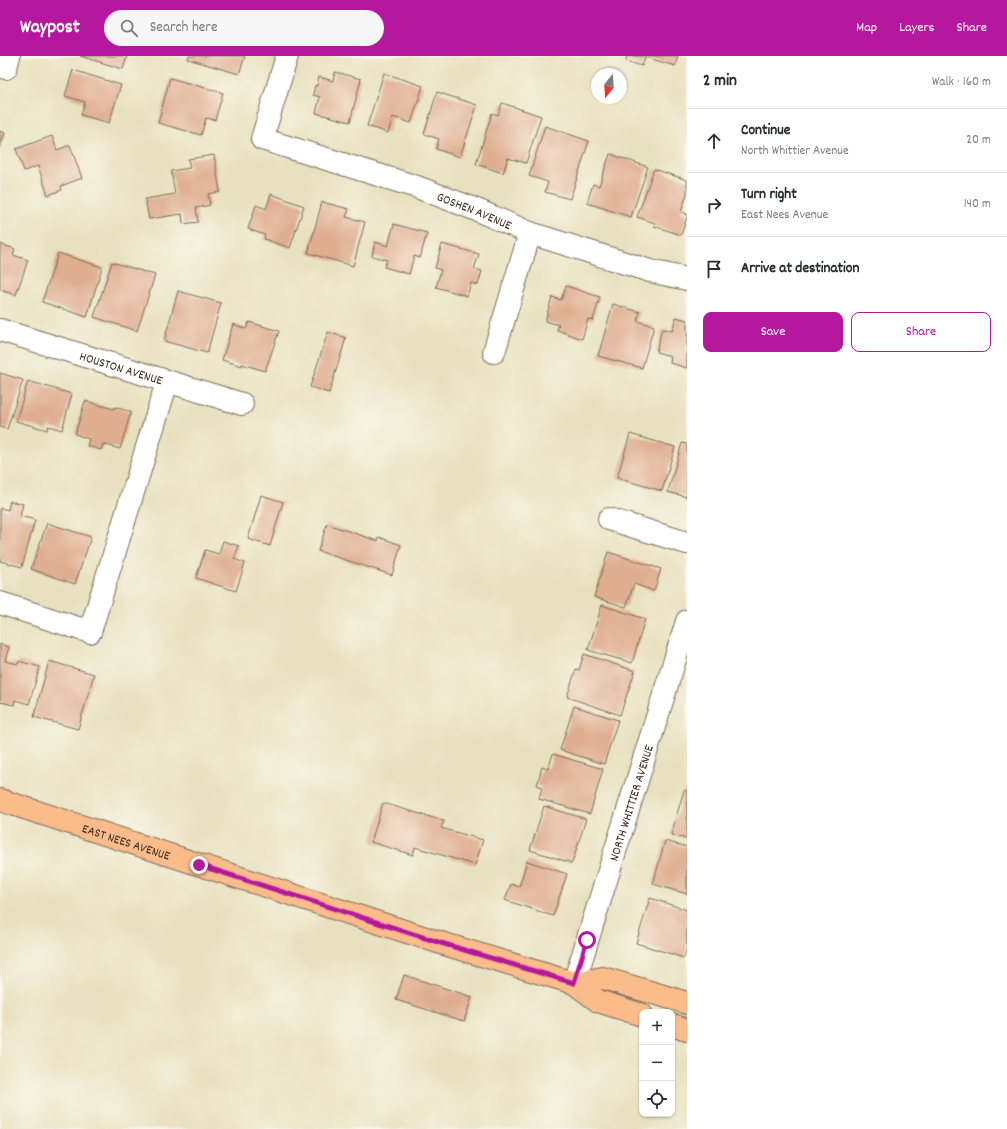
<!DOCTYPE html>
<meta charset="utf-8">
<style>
:root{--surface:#fff;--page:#f7f7f7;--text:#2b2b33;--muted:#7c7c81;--line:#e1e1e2;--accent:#b5179e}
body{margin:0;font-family:Dekko,sans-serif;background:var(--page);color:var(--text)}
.controls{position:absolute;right:12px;bottom:12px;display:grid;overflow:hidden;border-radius:8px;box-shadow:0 1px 3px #0004}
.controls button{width:36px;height:36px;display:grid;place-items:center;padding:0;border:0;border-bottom:1px solid var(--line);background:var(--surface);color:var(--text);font:20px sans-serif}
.compass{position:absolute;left:591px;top:12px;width:36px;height:36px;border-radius:50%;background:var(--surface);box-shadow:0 1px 3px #0004;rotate:197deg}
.stop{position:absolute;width:12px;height:12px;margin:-9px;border:3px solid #b5179e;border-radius:50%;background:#fff}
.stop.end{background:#b5179e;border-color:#fff;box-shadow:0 1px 4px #0008}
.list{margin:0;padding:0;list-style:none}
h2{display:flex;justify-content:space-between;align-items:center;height:52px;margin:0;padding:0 16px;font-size:17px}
h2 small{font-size:13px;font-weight:400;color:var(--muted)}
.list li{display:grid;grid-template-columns:26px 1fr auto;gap:12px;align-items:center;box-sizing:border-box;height:64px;padding:0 16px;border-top:1px solid var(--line)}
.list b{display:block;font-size:15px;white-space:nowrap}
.list p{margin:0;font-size:13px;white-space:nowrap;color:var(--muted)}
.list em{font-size:13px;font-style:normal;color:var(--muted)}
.actions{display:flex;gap:8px;padding:12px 16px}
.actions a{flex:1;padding:9px 0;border:1px solid var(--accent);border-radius:8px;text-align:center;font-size:14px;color:var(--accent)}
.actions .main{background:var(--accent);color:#fff}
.icon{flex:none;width:22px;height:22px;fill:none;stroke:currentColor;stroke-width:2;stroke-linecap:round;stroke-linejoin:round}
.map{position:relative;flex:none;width:687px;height:1073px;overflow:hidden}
header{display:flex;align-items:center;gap:24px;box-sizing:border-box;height:56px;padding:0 20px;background:var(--accent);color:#fff}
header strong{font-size:19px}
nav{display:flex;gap:22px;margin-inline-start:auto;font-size:14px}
.search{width:280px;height:36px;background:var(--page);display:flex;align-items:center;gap:10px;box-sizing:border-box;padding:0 14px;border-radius:22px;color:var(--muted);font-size:15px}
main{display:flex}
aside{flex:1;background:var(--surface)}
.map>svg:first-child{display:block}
</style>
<header>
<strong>Waypost</strong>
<div class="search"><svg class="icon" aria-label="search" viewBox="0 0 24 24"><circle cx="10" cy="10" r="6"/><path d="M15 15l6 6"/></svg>Search here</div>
<nav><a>Map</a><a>Layers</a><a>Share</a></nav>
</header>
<main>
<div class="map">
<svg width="687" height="1073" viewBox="0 0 687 1073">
<rect width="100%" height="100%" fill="#fbf7ec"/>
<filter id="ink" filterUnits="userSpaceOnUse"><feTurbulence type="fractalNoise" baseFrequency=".025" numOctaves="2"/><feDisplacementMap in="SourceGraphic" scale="8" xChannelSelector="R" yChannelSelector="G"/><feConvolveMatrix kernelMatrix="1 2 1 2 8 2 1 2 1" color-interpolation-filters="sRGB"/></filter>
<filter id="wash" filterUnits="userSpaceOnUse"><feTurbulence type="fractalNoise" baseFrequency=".012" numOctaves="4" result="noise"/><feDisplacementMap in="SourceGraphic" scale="16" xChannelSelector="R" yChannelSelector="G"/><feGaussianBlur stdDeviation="0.9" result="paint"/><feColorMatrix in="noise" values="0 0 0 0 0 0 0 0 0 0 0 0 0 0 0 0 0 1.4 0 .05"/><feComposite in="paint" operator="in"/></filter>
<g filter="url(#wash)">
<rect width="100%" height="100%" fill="#e8e1bf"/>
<g id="blocks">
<!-- building -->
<path fill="#dfad8f" d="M80 0H127L123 13Z
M189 0H245L239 18 188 3Z
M627 0H678L675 10 645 1 642 10 626 5Z
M73 14 121 29 109 67 81 59 85 46 65 40Z
M335 16 361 23 350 66 316 57 320 41 313 39 315 29 317 30 319 21 333 25Z
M384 17 423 30 411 67 393 61 388 77 367 70Z
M170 22 223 37 215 64 206 62 201 79 158 67Z
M437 36 477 49 460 101 436 93 439 83 424 78Z
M502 47 541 60 526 107 508 102 503 117 476 108 492 57 498 59Z
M545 70 589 85 570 143 545 136 548 126 529 120Z
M0 75 5 77 0 91Z
M52 80 57 94 70 89 82 122 61 130 62 134 48 139 38 110 24 115 16 93Z
M610 98 648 111 631 161 587 147 593 128 599 130Z
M214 99 220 136 208 138 210 149 196 152 198 166 183 168 182 158 149 163 145 143 175 138 171 115 190 112 188 103Z
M654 113 687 124V138L681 156 687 158V161L681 179 654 170 655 167 637 161Z
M271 138 304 150 290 192 264 183 265 179 248 173 256 149 266 153Z
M322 146 349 153 346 161 365 166 353 210 308 197Z
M394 168 427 177 420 202 414 200 409 218 384 211 387 204 372 200 375 186 388 190Z
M0 188 15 193 13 199 28 204 16 239 0 234Z
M442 188 479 198 474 213 482 215 478 229 471 227 467 240 436 231 441 214 435 212Z
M58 197 102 211 87 261 42 246Z
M112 206 155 219 137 275 94 261Z
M566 230 600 241 593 264 588 263 582 283 557 274 559 269 545 265 552 241 561 244Z
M178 235 221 247 207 297 164 285Z
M613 248 640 256 637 265 654 270 642 312 598 300Z
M676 261 687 264V312L670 307 671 300 656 296 662 273 672 275Z
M249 266 279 275 265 315 242 308V310L222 304 233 268 246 273Z
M328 276 346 282 329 337 310 331Z
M0 317 23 324 7 373 0 371Z
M28 325 72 338 62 374 48 370 47 374 16 365Z
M85 345 114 353 115 351 131 356 120 393 103 388 101 394 87 390 89 383 75 378Z
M630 378 675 391 662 435 617 422Z
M682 387 687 388V441L668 436Z
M261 439 283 446 270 490 248 483Z
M10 445 23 448 20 460 35 464 22 511 0 505V452L8 454Z
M47 467 91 481 75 528 31 513Z
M327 468 378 485 379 481 401 489 392 519 318 495Z
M223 485 239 490 234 503 245 507 236 535 196 522 205 494 219 498Z
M608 496 661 513 654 535 634 528 626 551 594 541Z
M602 549 645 563 632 607 588 594Z
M0 588 9 591 5 605 18 608 19 605 40 611 29 648 15 644 14 649 0 646Z
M584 598 635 615 620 659 567 641 576 613 579 614Z
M49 605 94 618 78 673 34 661Z
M574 650 618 664 604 708 560 694Z
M553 698 603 713 590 758 539 743 542 731 537 729 542 711 548 713Z
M684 734 687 735V783L671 779Z
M383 747 444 765 441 772 483 784 475 809 415 791 413 799 371 786Z
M544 750 586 763 572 807 530 794Z
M665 785 687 791V838L653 828Z
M527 805 567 818 553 860 505 844 511 828 519 831Z
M650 842 687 854V892L684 902 636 887Z
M404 919 472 941 464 965 396 944Z"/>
</g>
</g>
<g filter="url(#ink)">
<use href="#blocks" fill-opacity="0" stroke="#786a56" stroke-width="1"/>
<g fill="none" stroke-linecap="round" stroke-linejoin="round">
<defs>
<g id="minor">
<path id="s1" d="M287 0 262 83 417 131 477 154 530 177 650 215 687 223"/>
<path d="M6 12 9 0"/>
<path id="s2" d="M0 274 242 348"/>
<path d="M494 296 530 177"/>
<path d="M609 463 687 487"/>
<path d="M0 547 90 576 167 326"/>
<path id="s3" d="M574 927 687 565"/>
</g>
<g id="major">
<path id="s4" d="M0 744 441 887 574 927 598 945 642 959"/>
<path d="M574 927 603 922 687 947"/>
<path d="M672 969 687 974"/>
</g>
</defs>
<!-- minor casing -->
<use href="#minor" stroke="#786a56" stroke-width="24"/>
<!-- major casing -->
<use href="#major" stroke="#786a56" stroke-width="24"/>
<!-- minor -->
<use href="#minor" stroke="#fff" stroke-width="22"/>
<!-- major -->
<use href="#major" stroke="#fabc8b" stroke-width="22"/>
</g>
</g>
<g fill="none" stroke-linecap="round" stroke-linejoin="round" filter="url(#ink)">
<!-- route -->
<path stroke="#b5179e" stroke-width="5" d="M199 809 441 887 574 927 587 884"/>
</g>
<g text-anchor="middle" stroke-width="3" stroke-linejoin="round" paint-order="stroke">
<!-- street labels -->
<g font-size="13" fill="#3b2a1e" stroke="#fbf7ec">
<text dy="5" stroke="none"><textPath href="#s1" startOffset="311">GOSHEN AVENUE</textPath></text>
<text dy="5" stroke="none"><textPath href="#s2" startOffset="127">HOUSTON AVENUE</textPath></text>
<text dy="5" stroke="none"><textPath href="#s3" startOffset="189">NORTH WHITTIER AVENUE</textPath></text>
<text dy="5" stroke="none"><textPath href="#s4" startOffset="133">EAST NEES AVENUE</textPath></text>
</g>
</g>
</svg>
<div class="controls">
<button>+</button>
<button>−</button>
<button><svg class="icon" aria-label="locate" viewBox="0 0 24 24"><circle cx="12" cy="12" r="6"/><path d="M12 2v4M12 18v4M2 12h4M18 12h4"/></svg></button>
</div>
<svg class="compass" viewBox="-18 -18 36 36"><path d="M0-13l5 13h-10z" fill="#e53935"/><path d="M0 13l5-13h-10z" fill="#7c7c81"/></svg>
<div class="stop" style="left:587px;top:884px"></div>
<div class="stop end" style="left:199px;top:809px"></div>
</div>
<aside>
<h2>2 min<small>Walk · 160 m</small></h2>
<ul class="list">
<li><svg class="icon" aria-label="ahead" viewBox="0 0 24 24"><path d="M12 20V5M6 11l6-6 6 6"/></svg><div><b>Continue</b><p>North Whittier Avenue</p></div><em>20 m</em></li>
<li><svg class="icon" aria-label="right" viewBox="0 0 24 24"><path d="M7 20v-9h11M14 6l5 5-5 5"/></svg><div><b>Turn right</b><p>East Nees Avenue</p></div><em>140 m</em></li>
<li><svg class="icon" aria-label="arrive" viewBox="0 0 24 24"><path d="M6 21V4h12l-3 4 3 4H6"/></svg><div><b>Arrive at destination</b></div></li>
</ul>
<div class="actions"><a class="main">Save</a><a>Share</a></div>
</aside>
</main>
